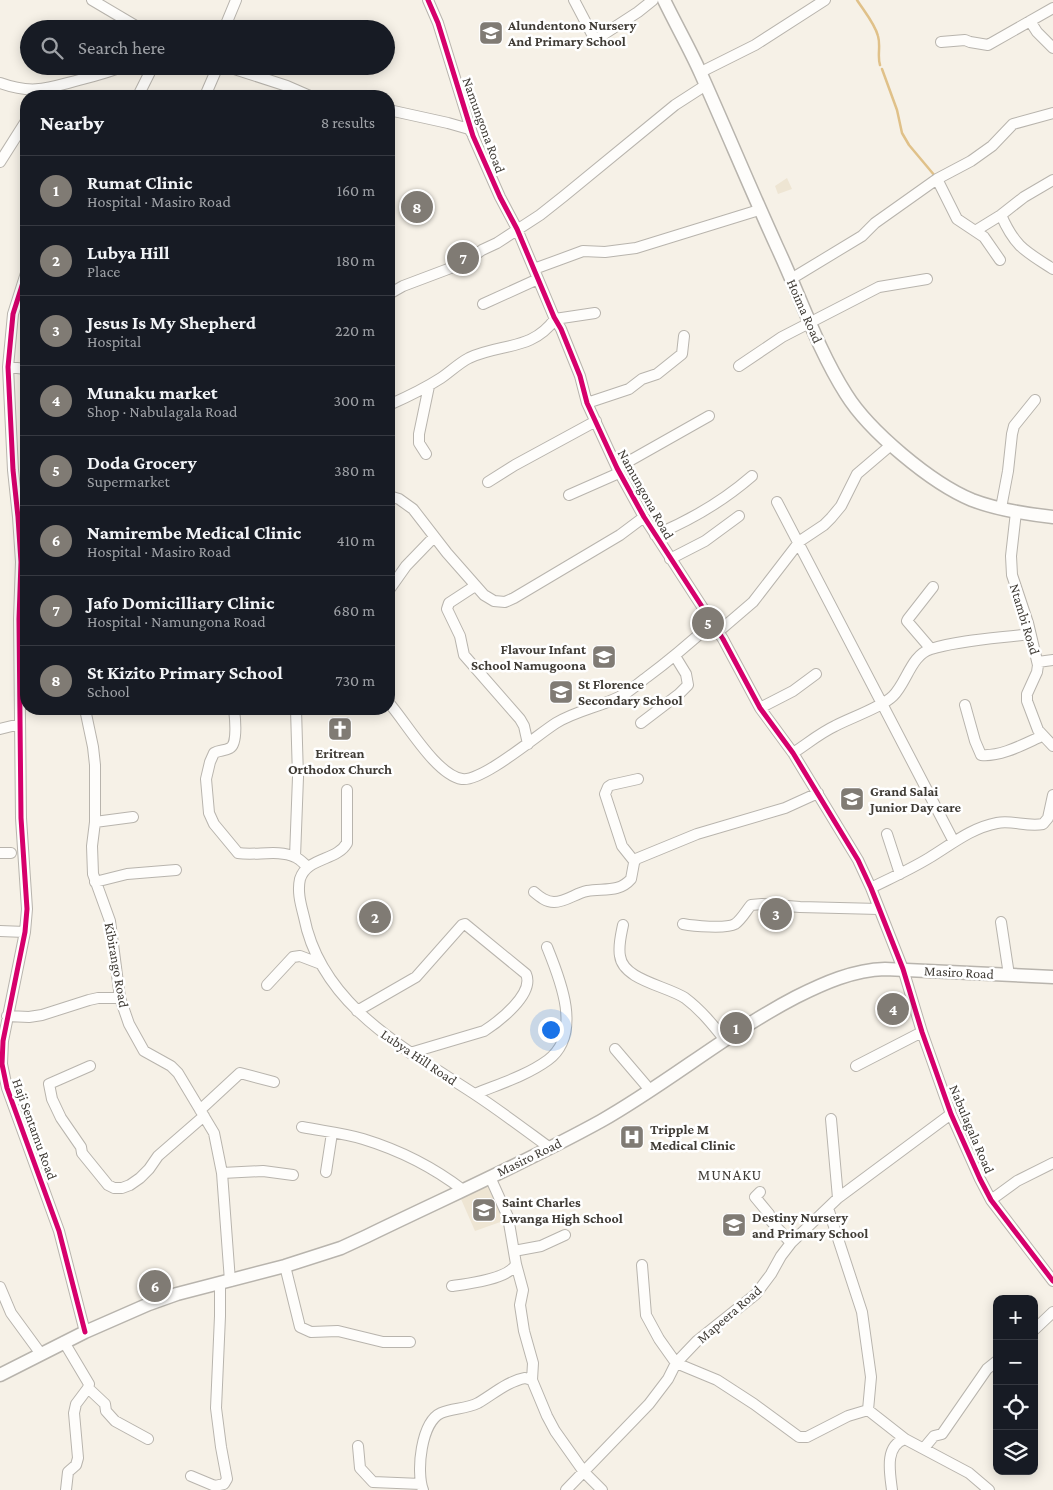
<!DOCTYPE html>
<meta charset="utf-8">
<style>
:root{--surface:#171b24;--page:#242831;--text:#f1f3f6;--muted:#9ea1a6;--line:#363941;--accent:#807b74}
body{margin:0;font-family:"Crimson Pro",serif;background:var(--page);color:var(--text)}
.controls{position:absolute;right:15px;bottom:15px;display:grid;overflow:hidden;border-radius:10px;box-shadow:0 2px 12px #0003}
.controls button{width:45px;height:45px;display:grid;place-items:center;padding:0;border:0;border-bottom:1px solid var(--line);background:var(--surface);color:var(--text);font:25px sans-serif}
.you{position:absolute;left:550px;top:1029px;width:18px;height:18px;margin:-12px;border:4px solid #fff;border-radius:50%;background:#1a73e8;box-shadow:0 0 0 8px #1a73e833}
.badge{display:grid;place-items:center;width:32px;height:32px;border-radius:50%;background:var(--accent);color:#fff;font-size:16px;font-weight:700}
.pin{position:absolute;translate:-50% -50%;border:2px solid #fff;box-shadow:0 1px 5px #0006}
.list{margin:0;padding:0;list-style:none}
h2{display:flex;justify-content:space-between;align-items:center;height:65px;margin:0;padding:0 20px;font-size:21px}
h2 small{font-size:16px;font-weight:400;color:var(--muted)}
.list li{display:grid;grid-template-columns:32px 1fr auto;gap:15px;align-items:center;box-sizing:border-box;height:70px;padding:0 20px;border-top:1px solid var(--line)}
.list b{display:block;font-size:19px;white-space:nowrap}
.list p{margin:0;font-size:16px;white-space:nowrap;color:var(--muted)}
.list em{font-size:16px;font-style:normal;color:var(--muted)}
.icon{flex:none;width:28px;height:28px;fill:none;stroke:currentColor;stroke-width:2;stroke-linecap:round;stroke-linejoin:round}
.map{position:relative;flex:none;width:1053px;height:1490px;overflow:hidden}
.search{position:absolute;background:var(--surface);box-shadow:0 2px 12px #0003;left:20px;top:20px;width:375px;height:55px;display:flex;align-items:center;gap:12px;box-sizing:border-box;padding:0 18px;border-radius:28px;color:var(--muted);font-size:19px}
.panel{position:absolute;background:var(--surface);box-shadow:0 2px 12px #0003;left:20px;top:90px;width:375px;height:625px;border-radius:20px}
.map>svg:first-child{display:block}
</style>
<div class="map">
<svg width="1053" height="1490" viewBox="0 0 1053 1490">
<rect width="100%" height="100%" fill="#f6f1e7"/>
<!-- built -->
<path fill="#eee5d3" d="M787 178 792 189 778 194 775 186Z
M490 1184 506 1220 475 1231 461 1199Z"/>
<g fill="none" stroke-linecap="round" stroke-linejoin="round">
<!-- stream -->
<path stroke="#e0c189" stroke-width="2.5" d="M857 0C864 11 875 24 878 36 881 46 877 56 880 65
M882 69 897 110 902 133 909 145 935 176"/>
<defs>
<path id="minor" d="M92 0 141 29
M428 0 438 23 473 136 500 197 517 229 554 317 561 329 580 376 587 403 617 468 644 517 723 639 760 708 793 753 858 860 871 888 903 969 922 1032 951 1114 980 1179 991 1200 1053 1281
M574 0 595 40 638 12 653 0
M1030 21 1037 32 1053 48
M224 29 236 0
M941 42 965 40 970 42 988 45 1053 8
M225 66 287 86 310 96
M701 72 755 45 825 0
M0 83C33 95 48 88 79 80 95 76 110 72 124 66
M138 96 153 66
M205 96 218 66
M389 110 448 123 469 129 473 135
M0 162 26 121
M937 179 971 161 992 146 1013 124 1053 113
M1001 215C1015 247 1025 251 1053 269
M975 231 1001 215 1024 197 1053 180
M534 269 583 251 605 252 636 248 759 210
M26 273 13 314 8 367 13 470 18 517 21 562 19 619 21 818 27 909 25 932 3 1041 2 1064 7 1088 59 1231 85 1332
M791 279 862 236 875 223 937 179 957 219 984 237 1000 260
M389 294 403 286 464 263 482 250 497 243 540 215 564 196 675 105 706 85
M483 304 538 279
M739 366 782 337 879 287 927 279
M8 367 26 369
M587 403 629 389 642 379 657 374 682 354 684 336
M389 405C407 397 424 389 441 378 450 372 459 363 469 358 501 343 532 351 555 319L595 313
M426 454 419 443V434L429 386
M617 468 709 416
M488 482 515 465 596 421
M569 495 619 473
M389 496 399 499 413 509 447 553 484 595 494 601 505 602 514 598 620 535 644 517
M777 502 954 842
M1001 508 1008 471 1012 434 1014 426 1035 400
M1016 512 1011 556 1012 575 1028 623 1038 665 1037 672 1027 694V701L1038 730 1053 746
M655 535C691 520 722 502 752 476
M670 559 705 541 739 516
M475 586 449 603 447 609 460 636 464 655 520 719 524 726 528 744
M389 590 406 566 434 537
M718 632 753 602 800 541 824 525 831 518 841 506 857 474 891 445
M931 649 907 621 908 619 933 587
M1038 662 1053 660
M389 703C406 722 436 775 462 779 482 782 537 735 556 723 577 710 601 707 623 695 631 690 639 683 647 677 670 660 691 642 712 623
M965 705 975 741 981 755C1001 757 1024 744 1042 736
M760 708 793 691 816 674
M85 709 93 747 95 765V822L92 846 93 874 110 921 120 998 129 1024 144 1051 171 1066 178 1073 214 1133 222 1173 230 1281
M234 709C235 717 238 744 230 748 225 751 219 750 214 753L210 762 206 779 209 813 214 824 238 853C256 856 278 849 295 857 300 859 304 864 308 867
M641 723 679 694 688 685 686 674 675 656
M0 729 20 724
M793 753C807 744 820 733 835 726 850 718 882 707 893 696 907 682 911 655 931 649 959 640 1000 638 1030 634
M347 790V843C337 861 307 857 300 879 297 892 301 905 304 917 321 1005 404 1048 473 1093 499 1110 524 1129 550 1148
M95 822 133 817
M887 834 900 874
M0 853H11
M295 857 298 777 296 709
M634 861 622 846 605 794 608 787 611 785 638 779
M95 882 127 874 176 870
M871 888C891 878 911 869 929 858 952 844 971 828 997 823 1012 820 1027 827 1043 824L1048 818 1053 795
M534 892C540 897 546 902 554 902 566 902 576 893 587 891 603 888 619 893 631 879L634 863 636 859 697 834 785 808 818 793
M1001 922 1009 975
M683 924C693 926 726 929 735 924 741 920 746 911 751 905L762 904 800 907 879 909
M623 925C621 935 618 946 620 956 623 980 667 986 685 998 701 1010 713 1025 725 1040
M0 931 25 932
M267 985 293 957 300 956 321 964
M357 1011 416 977 462 925 465 924 526 974C535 994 498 1022 484 1031L410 1053
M7 1016 29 1017 42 1015 89 1000 98 998H120
M615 1049 650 1090
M90 1066 49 1084 52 1099 61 1118 81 1147 82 1153 108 1185 114 1188H122L130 1185 140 1178 149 1169 158 1156 204 1116
M856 1066 922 1032
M475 1094C499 1084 526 1076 548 1060 583 1034 560 979 547 947
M200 1110 240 1073 274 1082
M831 1119 838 1198
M302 1127C322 1131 343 1133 363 1139 399 1150 433 1167 463 1190
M326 1172 332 1133
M222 1173 263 1171 293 1175
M760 1192 755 1197 769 1214 770 1220 791 1243
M991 1200 1017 1181 1053 1163
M828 1208 862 1312 871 1377 868 1410 905 1439 969 1473 989 1490
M514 1251 541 1246 565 1235
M516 1264 523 1290 520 1305 524 1331 533 1363 532 1380
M642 1265 646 1315 659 1339 676 1363 717 1380 754 1404 799 1437H807L848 1416 868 1410
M285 1266 300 1327 311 1332 338 1331 383 1342H410
M452 1286C467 1284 509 1279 516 1264L508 1217 490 1177
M0 1287 11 1313 41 1354
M1034 1330 1053 1312
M64 1342 89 1384 88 1388 76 1404 74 1413 78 1458 76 1465 68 1472 66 1490
M88 1388 105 1404 106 1411 115 1421 148 1439
M358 1446 360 1468 373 1482 421 1484
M924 1448 934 1436 942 1434 987 1369 997 1361
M191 1476 215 1486 224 1484 227 1479 221 1447 216 1408 220 1316V1284
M423 1490C416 1472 421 1422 441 1413 453 1408 466 1409 478 1403 492 1395 508 1381 525 1378L532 1380 547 1416 555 1431 584 1472 602 1490
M566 1490 649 1404 668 1379 676 1363 697 1341 756 1294 771 1274 781 1256 791 1243 838 1198 951 1114
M892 1490C890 1473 884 1446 905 1439"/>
<path id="major" d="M664 0C676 25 690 49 701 74 727 132 751 190 777 247 800 296 817 348 846 394 869 431 931 483 972 500 998 510 1025 514 1053 517
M0 1375 85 1332 149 1304 177 1294 285 1266 341 1248 367 1236C445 1198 525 1163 601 1121 668 1083 727 1033 796 997 824 983 853 970 885 969L1053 977"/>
</defs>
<!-- minor casing -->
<use href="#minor" stroke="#b8b4ad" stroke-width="12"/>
<!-- major casing -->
<use href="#major" stroke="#b8b4ad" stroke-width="15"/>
<!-- minor -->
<use href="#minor" stroke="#fefdfb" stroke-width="10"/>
<!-- major -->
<use href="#major" stroke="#fefdfb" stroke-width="12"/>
<defs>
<path id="cycleway" d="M428 0 438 23 473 136 500 197 517 229 554 317 561 329 580 376 587 403 617 468 644 517 723 639 760 708 793 753 858 860 871 888 903 969 922 1032 951 1114 980 1179 991 1200 1053 1281
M26 273 13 314 8 367 13 470 18 517 21 562 19 619 21 818 27 909 25 932 3 1041 2 1064 7 1088 59 1231 85 1332"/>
</defs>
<!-- cycleway casing -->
<use href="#cycleway" stroke="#fff" stroke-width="8"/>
<!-- cycleway -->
<use href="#cycleway" stroke="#d6006c" stroke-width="5"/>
</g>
<!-- icons -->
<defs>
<symbol id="school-square" viewBox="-11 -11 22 22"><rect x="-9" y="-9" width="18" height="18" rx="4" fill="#807b74" stroke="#fff"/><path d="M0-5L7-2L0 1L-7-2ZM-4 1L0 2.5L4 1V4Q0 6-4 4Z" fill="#fff"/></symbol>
<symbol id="church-square" viewBox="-11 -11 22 22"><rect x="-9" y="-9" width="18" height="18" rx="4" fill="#807b74" stroke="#fff"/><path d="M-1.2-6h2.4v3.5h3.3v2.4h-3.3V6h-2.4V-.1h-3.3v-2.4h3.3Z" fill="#fff"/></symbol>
<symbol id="hospital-square" viewBox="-11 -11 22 22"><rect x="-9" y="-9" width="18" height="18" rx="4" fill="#807b74" stroke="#fff"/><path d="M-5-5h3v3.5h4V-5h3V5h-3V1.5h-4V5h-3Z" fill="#fff"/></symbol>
</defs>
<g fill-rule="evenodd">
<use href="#school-square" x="477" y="19" width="28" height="28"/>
<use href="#school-square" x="590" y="643" width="28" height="28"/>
<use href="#school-square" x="547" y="678" width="28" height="28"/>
<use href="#church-square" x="326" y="715" width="28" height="28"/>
<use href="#school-square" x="838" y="785" width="28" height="28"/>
<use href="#hospital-square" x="618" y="1123" width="28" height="28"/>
<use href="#school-square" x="470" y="1196" width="28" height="28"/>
<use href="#school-square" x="720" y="1211" width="28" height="28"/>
</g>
<g text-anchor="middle" stroke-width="5" stroke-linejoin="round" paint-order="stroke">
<!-- poi labels -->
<g font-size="14" font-weight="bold" fill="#403c36" stroke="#fff" text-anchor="start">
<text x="508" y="30">Alundentono Nursery<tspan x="508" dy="16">And Primary School</tspan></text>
<text x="586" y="654" text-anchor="end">Flavour Infant<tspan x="586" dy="16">School Namugoona</tspan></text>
<text x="578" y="689">St Florence<tspan x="578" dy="16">Secondary School</tspan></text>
<text x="340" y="758" text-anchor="middle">Eritrean<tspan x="340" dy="16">Orthodox Church</tspan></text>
<text x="870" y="796">Grand Salai<tspan x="870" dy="16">Junior Day care</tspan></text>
<text x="650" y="1134">Tripple M<tspan x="650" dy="16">Medical Clinic</tspan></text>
<text x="502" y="1207">Saint Charles<tspan x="502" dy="16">Lwanga High School</tspan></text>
<text x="752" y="1222">Destiny Nursery<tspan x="752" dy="16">and Primary School</tspan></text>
</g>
<!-- street labels -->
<g font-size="14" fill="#403c36" stroke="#fff">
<text transform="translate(484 125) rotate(70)" y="5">Namungona Road</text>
<text transform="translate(805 311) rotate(66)" y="5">Hoima Road</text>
<text transform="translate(646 494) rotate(61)" y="5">Namungona Road</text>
<text transform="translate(1025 619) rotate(73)" y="5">Ntambi Road</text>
<text transform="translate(117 965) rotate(80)" y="5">Kibirango Road</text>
<text transform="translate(959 972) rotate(3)" y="5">Masiro Road</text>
<text transform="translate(419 1057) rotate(34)" y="5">Lubya Hill Road</text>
<text transform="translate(35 1129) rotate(70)" y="5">Haji Sentamu Road</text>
<text transform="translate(972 1129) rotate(67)" y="5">Nabulagala Road</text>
<text transform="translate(529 1157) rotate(-26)" y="5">Masiro Road</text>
<text transform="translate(729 1314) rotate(-41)" y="5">Mapeera Road</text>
</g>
<!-- neighbourhood labels -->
<g font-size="15" letter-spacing="1" fill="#403c36" stroke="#fff">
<text x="730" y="1180">MUNAKU</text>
</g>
</g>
</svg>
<div class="controls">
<button>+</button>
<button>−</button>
<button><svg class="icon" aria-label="locate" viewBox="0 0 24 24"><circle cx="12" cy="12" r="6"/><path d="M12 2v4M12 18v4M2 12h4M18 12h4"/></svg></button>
<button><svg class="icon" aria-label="layers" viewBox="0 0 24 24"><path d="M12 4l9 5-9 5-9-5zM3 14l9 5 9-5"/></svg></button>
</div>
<div class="you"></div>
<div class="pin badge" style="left:736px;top:1028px">1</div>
<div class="pin badge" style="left:375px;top:917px">2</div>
<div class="pin badge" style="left:776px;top:914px">3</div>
<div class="pin badge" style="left:893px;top:1009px">4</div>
<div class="pin badge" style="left:708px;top:623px">5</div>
<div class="pin badge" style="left:155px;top:1286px">6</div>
<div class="pin badge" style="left:463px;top:258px">7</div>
<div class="pin badge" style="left:417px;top:207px">8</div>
<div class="search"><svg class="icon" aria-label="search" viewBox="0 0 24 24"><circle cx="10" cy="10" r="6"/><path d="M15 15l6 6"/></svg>Search here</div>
<section class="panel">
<h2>Nearby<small>8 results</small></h2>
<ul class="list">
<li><span class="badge">1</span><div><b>Rumat Clinic</b><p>Hospital · Masiro Road</p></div><em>160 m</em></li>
<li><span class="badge">2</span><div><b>Lubya Hill</b><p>Place</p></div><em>180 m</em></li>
<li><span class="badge">3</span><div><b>Jesus Is My Shepherd</b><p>Hospital</p></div><em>220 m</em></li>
<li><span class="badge">4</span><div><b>Munaku market</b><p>Shop · Nabulagala Road</p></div><em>300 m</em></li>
<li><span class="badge">5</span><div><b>Doda Grocery</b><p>Supermarket</p></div><em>380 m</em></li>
<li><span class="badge">6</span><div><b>Namirembe Medical Clinic</b><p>Hospital · Masiro Road</p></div><em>410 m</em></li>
<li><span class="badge">7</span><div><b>Jafo Domicilliary Clinic</b><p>Hospital · Namungona Road</p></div><em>680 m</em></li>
<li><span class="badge">8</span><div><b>St Kizito Primary School</b><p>School</p></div><em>730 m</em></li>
</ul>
</section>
</div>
